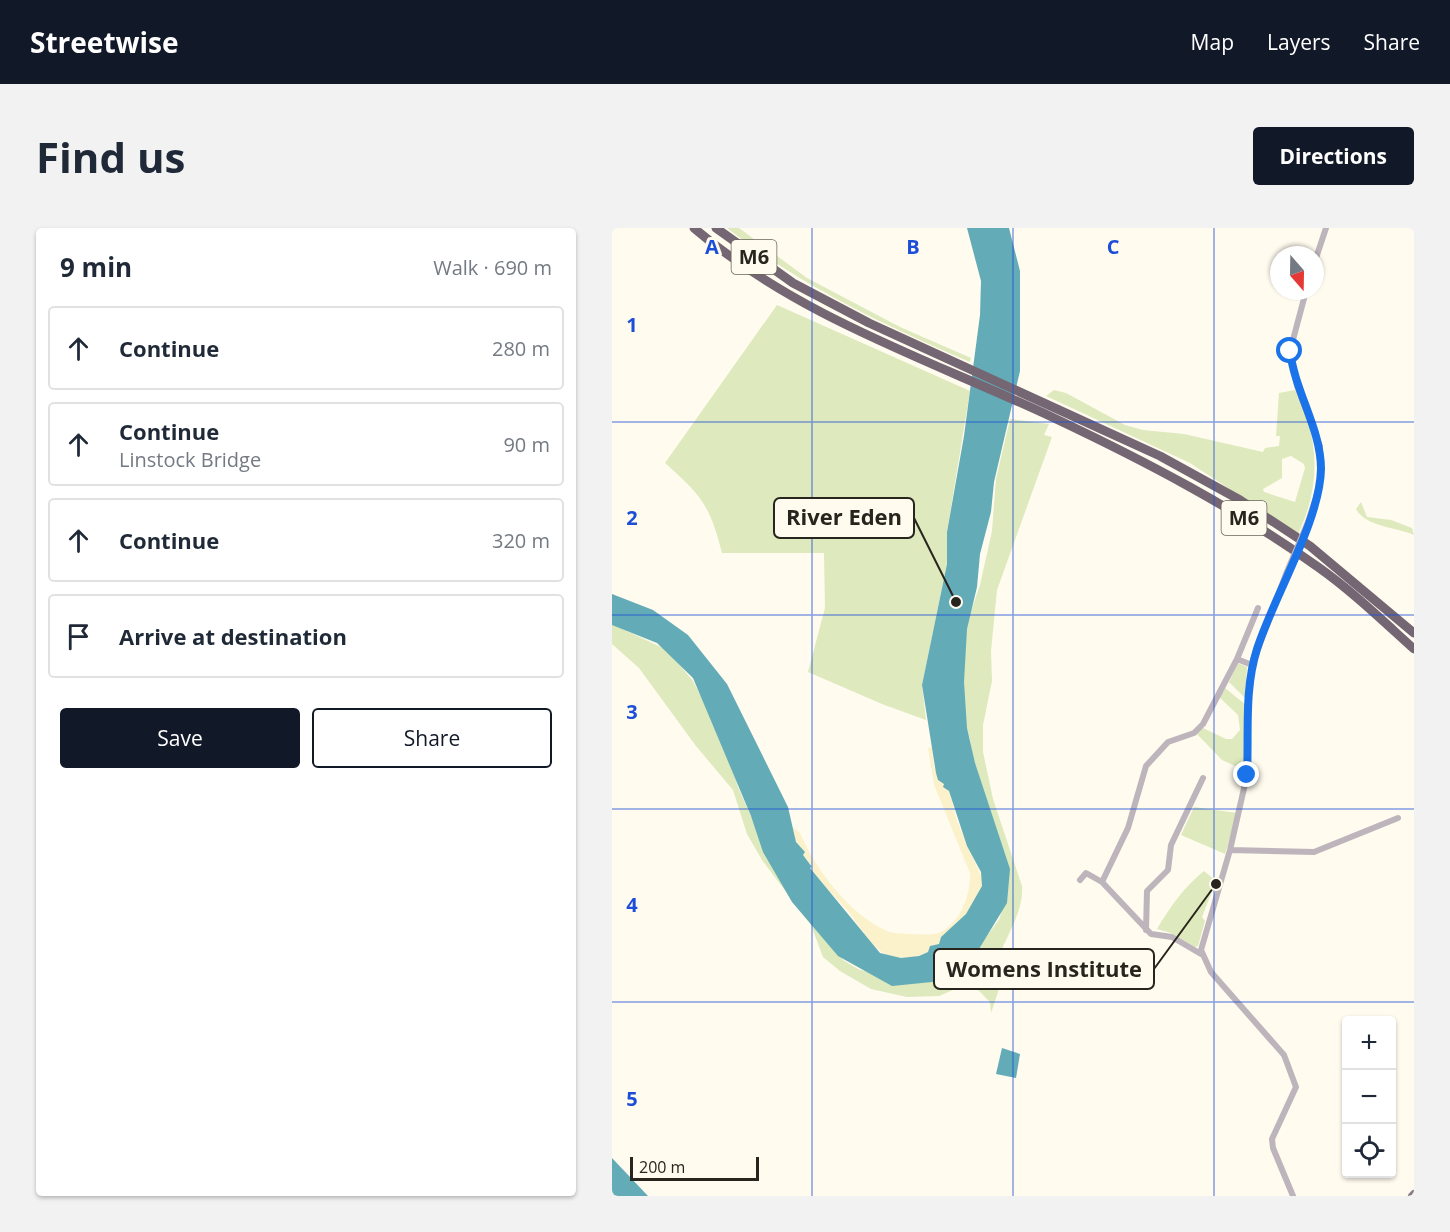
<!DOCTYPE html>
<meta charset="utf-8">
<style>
:root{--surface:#fff;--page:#f2f2f3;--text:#1f2937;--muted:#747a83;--line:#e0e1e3;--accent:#111827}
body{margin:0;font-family:"Open Sans",sans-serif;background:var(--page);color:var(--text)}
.controls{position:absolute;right:18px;bottom:18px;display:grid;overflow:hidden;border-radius:6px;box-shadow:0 2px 4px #0004}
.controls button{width:54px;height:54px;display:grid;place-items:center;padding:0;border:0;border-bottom:2px solid var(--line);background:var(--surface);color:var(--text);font:30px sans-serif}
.compass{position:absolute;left:658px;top:18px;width:54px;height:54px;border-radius:50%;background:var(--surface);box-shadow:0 2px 4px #0004;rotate:160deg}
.scale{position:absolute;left:18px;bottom:15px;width:129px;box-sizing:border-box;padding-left:6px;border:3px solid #27251e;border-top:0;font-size:16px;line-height:21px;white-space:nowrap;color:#27251e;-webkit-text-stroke:4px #fffbef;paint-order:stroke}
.stop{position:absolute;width:18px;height:18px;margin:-14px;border:4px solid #1a73e8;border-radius:50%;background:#fff}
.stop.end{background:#1a73e8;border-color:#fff;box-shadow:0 2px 6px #0008}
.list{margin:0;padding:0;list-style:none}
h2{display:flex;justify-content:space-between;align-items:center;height:78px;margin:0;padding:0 24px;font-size:26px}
h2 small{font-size:20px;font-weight:400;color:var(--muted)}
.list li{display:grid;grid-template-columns:39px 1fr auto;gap:18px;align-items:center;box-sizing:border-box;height:84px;margin:0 12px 12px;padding:0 12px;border:2px solid var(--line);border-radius:6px}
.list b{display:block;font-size:22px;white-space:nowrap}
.list p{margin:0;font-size:20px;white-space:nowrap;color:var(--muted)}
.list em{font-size:20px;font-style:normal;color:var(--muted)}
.actions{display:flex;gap:12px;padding:18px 24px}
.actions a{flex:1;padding:14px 0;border:2px solid var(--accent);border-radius:6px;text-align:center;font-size:21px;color:var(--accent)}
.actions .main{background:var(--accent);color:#fff}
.icon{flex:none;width:33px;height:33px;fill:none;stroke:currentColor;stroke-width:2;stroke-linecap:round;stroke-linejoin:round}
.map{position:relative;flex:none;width:802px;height:968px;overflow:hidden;border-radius:6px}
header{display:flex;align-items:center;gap:36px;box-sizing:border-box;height:84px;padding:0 30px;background:var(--accent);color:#fff}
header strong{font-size:28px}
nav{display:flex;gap:33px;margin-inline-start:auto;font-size:21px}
.intro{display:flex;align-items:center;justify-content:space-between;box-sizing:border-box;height:144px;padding:0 36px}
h1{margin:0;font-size:42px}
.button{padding:15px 27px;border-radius:6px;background:var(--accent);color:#fff;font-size:21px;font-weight:700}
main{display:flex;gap:36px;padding:0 36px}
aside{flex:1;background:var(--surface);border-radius:6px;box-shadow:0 2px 4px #0004}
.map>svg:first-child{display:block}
</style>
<header>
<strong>Streetwise</strong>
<nav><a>Map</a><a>Layers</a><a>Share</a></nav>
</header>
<div class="intro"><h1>Find us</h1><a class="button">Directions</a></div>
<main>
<aside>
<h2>9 min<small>Walk · 690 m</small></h2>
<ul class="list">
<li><svg class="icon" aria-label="ahead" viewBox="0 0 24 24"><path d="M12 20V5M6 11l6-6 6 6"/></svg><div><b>Continue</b></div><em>280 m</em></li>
<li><svg class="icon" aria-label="ahead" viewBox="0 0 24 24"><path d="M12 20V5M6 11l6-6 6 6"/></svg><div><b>Continue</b><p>Linstock Bridge</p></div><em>90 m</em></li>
<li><svg class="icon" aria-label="ahead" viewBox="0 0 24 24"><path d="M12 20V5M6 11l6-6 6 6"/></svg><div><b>Continue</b></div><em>320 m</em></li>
<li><svg class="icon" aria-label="arrive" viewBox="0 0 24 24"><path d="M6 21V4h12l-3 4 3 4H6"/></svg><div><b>Arrive at destination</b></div></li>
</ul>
<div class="actions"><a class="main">Save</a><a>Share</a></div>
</aside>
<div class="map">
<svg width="802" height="968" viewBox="0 0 802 968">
<rect width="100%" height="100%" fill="#fffbef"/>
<!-- green -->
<path fill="#dee9bd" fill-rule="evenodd" d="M115 0H127L195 50 288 99 359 130 358 134C272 97 189 58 115 0Z
M165 77 358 163 335 304V336L310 457 314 492 270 476 196 444 213 380 212 325H110C98 277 89 267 53 235Z
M442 162 454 165 513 197 531 202 572 206 651 224 653 220 667 218 668 208H664L667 165 683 162C708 210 709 258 686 306L578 235 434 168ZM679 228 692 236 693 240 683 274 652 264 651 261 670 250V231Z
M398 191 437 196 432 207 440 209 385 362 379 423 380 453 371 497V524L381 571 410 658C412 686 391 712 383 739L392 746 379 785 378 774 362 758 348 759 327 768 295 769 259 761 228 743 211 729 199 697 150 632 135 606 121 562 84 518 27 440 0 416V396L55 422 81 453 111 511 126 559 144 600 231 732 246 741 279 752 355 734 387 692 395 665 363 548 358 511 349 481 352 404 368 357 380 303 384 251Z
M749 274 755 289 779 292 800 300 802 307C784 299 754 299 744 281Z
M626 435 635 439 633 470 617 454Z
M613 460 634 477 632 542 610 532 584 505 591 500 614 511H620L628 502 626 487 607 469Z
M582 579 625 585 613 626 569 607Z
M592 643 604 653 590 689 593 693 586 718 583 719 559 705 545 701C558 679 572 659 592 643Z"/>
<!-- sand -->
<path fill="#fbf2cc" d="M320 519 322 539 337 563 345 593 370 650V658L354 686 329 709 327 716 318 718 316 724C271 746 258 711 235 682 222 667 208 656 197 640L198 636 191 627 190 620 184 615 181 599 188 605C204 642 237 686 275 703 281 706 290 705 297 706 307 706 320 708 329 704 349 694 359 665 358 645L322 557 316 520Z"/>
<!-- water -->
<path fill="#63acb7" d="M355 0H397L408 43V143L382 254 379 284 368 326 365 359 355 401 352 454 355 500 363 535 398 641 395 675 356 739 340 752 280 758 226 728 180 674 151 624 139 588 81 450 45 415 0 397V366L41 382 76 407 115 456 176 579 184 614 193 624 191 627 200 639 198 640 268 725 289 730 307 728 316 724 318 718 327 716 329 709 354 686 370 658 369 644 355 618 337 563 331 559 332 556 326 552 324 545 310 457 335 336V304L352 208 368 87 369 53Z
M390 820 408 826 404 850 384 846Z
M0 930 36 968H0Z"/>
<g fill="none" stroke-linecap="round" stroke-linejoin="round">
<!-- minor -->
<path stroke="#bdb5bb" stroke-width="6" d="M703 33 714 0
M694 63 678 123 685 158 708 218V257L696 294
M674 346 640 437 636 475 635 547 618 622 589 722 599 744 672 827 684 859 660 911 661 920 681 968
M625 431 640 437
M618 622 702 624 786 590
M468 652 474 645 490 654 539 706 560 709 589 726
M490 654 516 600 534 538 556 514 582 505 591 496 625 431 646 380
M534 702 535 663 556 642 559 617 591 550"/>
<!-- major -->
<path stroke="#887b86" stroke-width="8" d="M800 968 802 966"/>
<!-- highway -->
<path stroke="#756673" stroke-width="9" d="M82 0C187 90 319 132 442 190 533 233 623 280 706 339 740 363 771 393 802 421
M104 0 181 55 257 95 548 228 628 272 698 318 802 405"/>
<!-- minor-bridge -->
<path stroke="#bdb5bb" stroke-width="6" d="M674 346 696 294"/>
</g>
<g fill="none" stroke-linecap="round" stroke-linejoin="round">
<!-- route -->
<path stroke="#1a73e8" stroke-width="8" d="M635 547C637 505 632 462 645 421 662 368 708 293 709 241 709 201 683 164 678 123"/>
</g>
<!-- grid -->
<path fill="none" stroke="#1d4ed8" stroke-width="1.5" stroke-opacity="0.55" d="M200 0V968M401 0V968M602 0V968M0 194H802M0 387H802M0 581H802M0 774H802"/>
<g text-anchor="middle" stroke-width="6" stroke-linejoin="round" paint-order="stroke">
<!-- shield labels -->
<g fill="#fffbef" stroke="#68655d" stroke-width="1.5">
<rect x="119.5" y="12" width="45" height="34" rx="4.5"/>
<rect x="609.5" y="273" width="45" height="34" rx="4.5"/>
</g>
<g font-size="20" font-weight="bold" fill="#27251e">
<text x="142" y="36">M6</text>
<text x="632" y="297">M6</text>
</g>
</g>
<g font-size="20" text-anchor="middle" font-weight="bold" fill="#1d4ed8" stroke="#fffbef" stroke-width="6" stroke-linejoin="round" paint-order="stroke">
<text x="100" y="26">A</text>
<text x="301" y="26">B</text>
<text x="501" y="26">C</text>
<text x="20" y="104">1</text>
<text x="20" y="297">2</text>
<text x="20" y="491">3</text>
<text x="20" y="684">4</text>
<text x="20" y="878">5</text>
</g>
<!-- callouts -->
<path fill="none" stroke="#27251e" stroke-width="2" d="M344 374L302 290M604 656L542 741"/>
<g fill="#27251e" stroke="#fffbef" stroke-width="2">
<circle cx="344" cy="374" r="6"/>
<circle cx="604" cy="656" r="6"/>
</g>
<g fill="#fffbef" stroke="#27251e" stroke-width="2">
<rect x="162" y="270" width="140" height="40" rx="6"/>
<rect x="322" y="721" width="220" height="40" rx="6"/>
</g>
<g font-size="22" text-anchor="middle" font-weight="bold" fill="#27251e">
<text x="232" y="297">River Eden</text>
<text x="432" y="749">Womens Institute</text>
</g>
</svg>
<div class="controls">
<button>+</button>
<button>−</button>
<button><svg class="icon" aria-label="locate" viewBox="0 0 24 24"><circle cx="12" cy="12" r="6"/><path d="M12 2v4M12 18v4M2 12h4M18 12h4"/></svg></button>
</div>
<svg class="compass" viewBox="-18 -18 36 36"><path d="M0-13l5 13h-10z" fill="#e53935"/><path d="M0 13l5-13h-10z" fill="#747a83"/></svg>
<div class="scale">200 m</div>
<div class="stop" style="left:678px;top:123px"></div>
<div class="stop end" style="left:635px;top:547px"></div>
</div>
</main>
